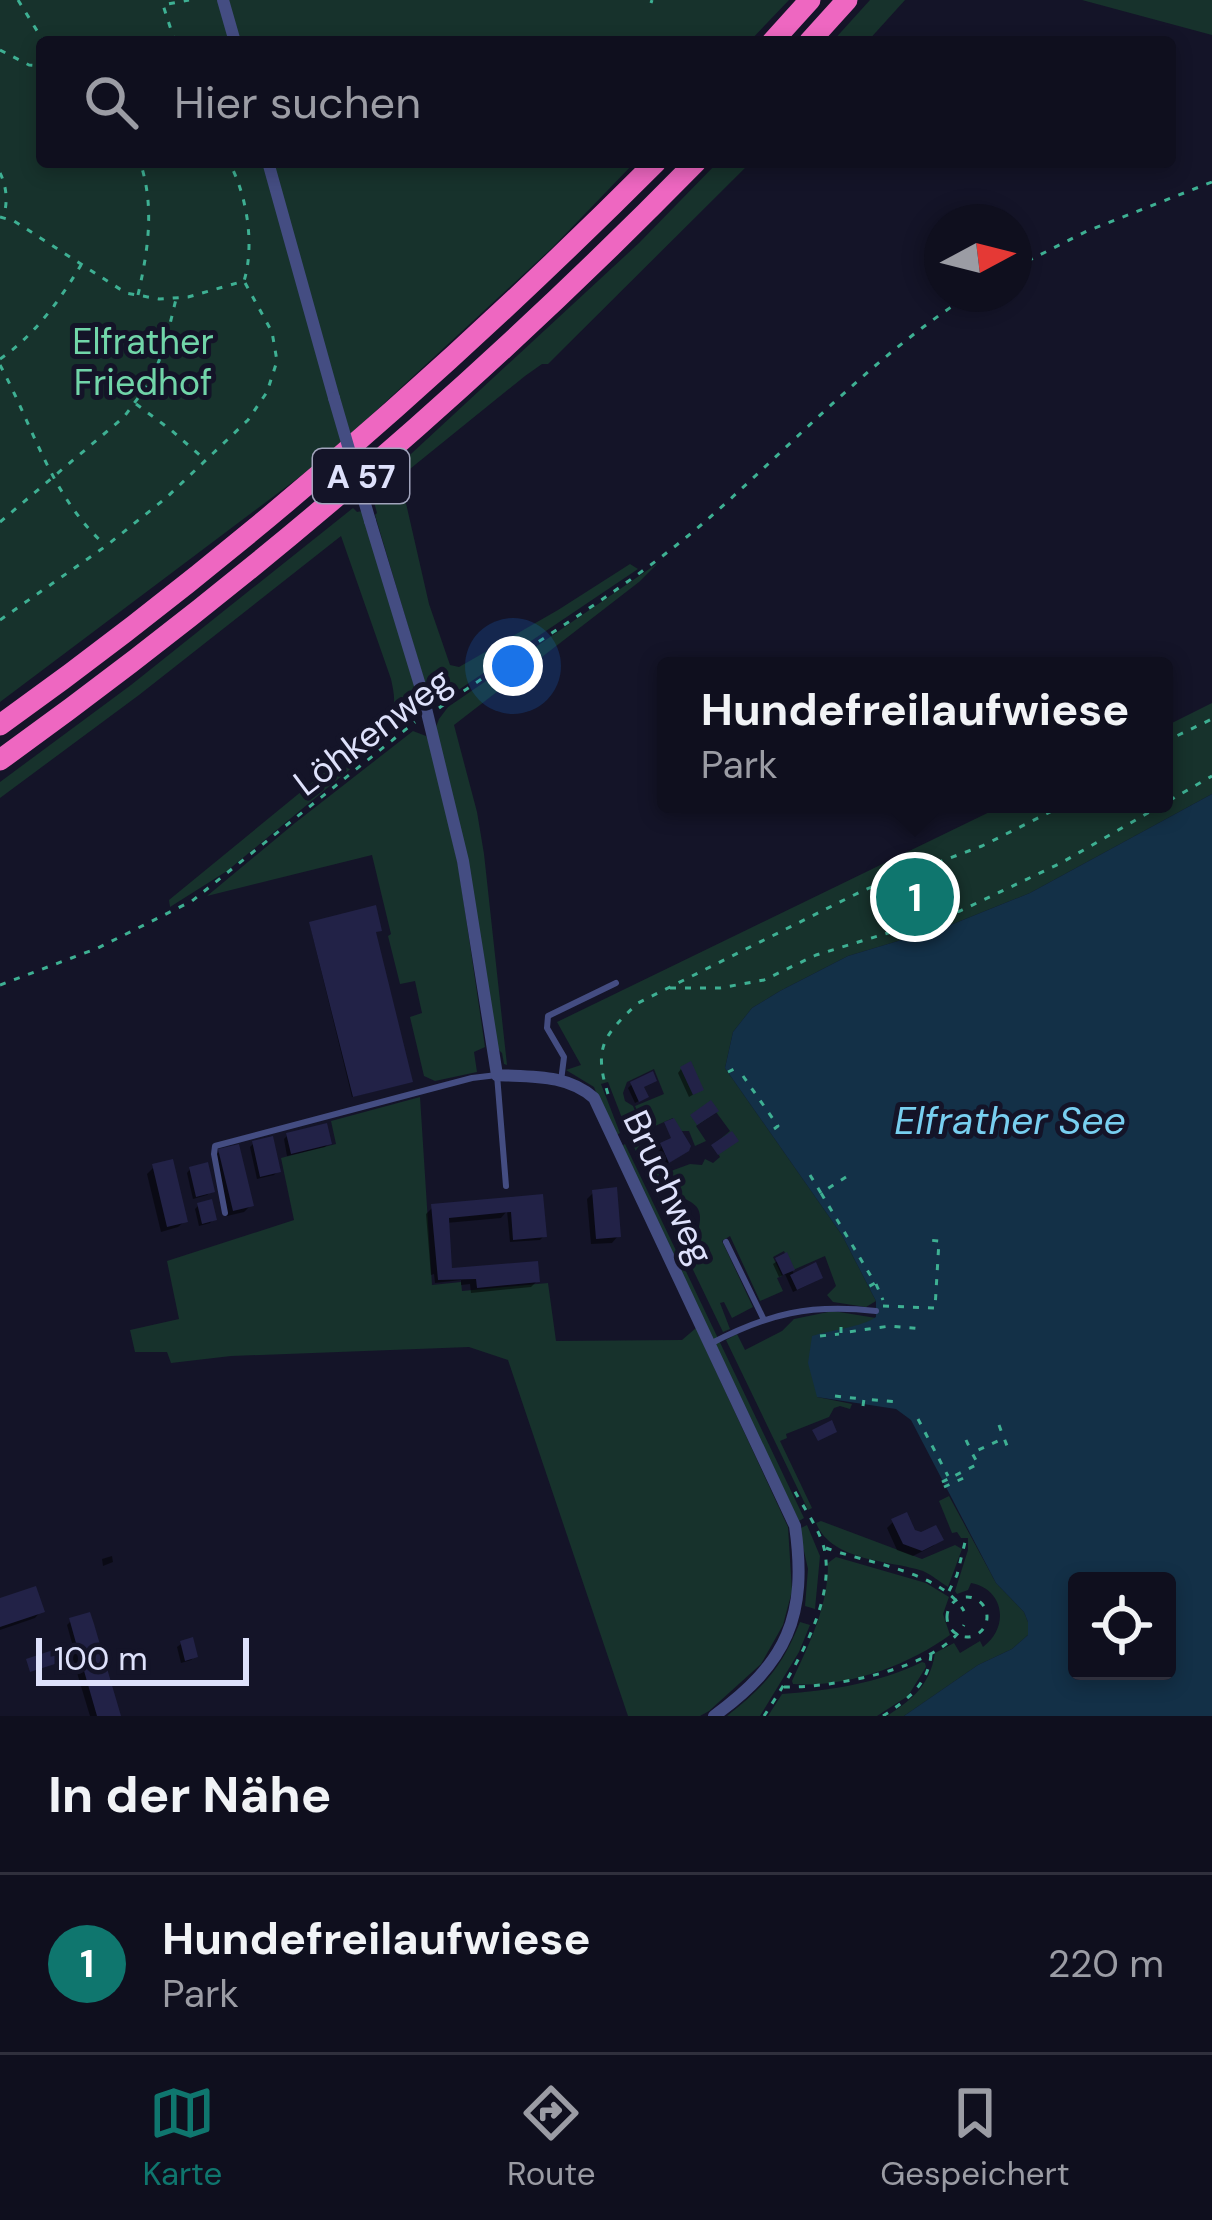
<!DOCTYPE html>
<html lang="de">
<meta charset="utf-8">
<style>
:root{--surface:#0f0f1e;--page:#1d1d2b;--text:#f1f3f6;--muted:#9b9ca4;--line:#2f2f3c;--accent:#0f766e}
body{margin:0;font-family:"DM Sans",sans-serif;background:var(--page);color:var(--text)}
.controls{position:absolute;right:36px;bottom:36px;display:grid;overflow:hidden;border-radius:12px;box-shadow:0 6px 18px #0003}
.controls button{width:108px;height:108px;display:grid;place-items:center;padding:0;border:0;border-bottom:3px solid var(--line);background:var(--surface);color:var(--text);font:60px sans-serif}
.compass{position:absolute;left:924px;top:204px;width:108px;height:108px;border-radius:50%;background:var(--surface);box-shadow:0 6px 18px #0003;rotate:83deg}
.scale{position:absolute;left:36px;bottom:30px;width:213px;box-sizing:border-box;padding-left:12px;border:6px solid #dee1fb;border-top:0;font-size:33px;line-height:42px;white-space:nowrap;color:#dee1fb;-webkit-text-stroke:9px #141428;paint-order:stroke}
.you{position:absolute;left:513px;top:666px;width:42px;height:42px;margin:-30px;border:9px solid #fff;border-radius:50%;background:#1a73e8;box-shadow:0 0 0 18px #1a73e833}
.badge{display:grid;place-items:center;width:78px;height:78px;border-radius:50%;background:var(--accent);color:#fff;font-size:39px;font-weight:700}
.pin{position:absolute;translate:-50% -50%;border:6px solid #fff;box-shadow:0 3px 12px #0006}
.popup{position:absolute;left:657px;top:657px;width:516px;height:156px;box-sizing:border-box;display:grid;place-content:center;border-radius:12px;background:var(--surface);filter:drop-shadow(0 3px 9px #0005);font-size:39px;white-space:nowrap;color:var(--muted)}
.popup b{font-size:45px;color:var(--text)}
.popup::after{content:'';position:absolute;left:50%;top:100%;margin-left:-24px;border:24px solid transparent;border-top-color:var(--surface)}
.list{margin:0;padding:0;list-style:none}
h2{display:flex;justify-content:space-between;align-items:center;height:156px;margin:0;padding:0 48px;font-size:51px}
h2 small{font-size:39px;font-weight:400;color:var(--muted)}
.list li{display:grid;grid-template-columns:78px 1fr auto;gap:36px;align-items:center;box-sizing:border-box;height:180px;padding:0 48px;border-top:3px solid var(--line)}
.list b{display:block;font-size:45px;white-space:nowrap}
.list p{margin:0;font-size:39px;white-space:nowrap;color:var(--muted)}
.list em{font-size:39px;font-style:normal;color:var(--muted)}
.icon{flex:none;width:66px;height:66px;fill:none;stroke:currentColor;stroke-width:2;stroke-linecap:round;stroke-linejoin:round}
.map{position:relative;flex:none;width:1212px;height:1716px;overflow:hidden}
.search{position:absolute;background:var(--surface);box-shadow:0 6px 18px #0003;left:36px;right:36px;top:36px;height:132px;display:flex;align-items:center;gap:30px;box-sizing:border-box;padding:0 42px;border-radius:12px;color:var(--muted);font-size:45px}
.sheet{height:336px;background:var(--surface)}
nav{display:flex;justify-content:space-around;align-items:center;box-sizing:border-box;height:168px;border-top:3px solid var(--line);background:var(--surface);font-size:33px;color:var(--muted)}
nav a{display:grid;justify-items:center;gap:6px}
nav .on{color:var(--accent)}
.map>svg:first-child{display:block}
</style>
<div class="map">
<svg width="1212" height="1716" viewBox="0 0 1212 1716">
<rect width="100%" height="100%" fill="#141428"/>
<!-- green -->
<path fill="#17322c" d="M0 0H789L749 42H42V162H635L552 248 326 457 0 702Z
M870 0H905L867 42H832Z
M1082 0H1212V35Z
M718 162H751L548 364H542L525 376 400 477 429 604 450 665 459 667 558 610 630 564 638 569 451 695 434 697 429 694 423 677 375 515 377 513 371 491 639 243Z
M353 508 357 512 362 511 418 697C417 713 407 721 395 732L227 871 170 907 169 900 385 723C397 706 395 698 391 679L341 536 139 695 0 798V782L131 685Z
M658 563 639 582 454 725 477 812 484 854 507 1065 504 1064 502 1053 497 1048 436 727 439 719 448 707Z
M1212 703V794L1030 893 948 926 848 956 780 991 752 1008 733 1032 725 1068 842 1235 876 1301 866 1307 833 1302 827 1295 836 1286 825 1256 793 1270 784 1251 773 1257 782 1276 777 1278 783 1291 760 1301 730 1236 722 1241 753 1307 732 1318 724 1302 720 1303 730 1329 723 1332 631 1141 641 1137 687 1234 699 1227C702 1211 699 1205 683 1198L671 1171 690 1164 702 1165 705 1159 713 1163 720 1157 713 1145 730 1131 716 1112 696 1126 706 1141 695 1146 689 1131H679L673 1118 646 1130 635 1106 664 1094 654 1069 627 1082 623 1093 625 1101 633 1106 643 1130 629 1136 608 1082 601 1084 620 1133 614 1136 594 1087 566 1070 581 1065 557 1022 1006 804H1164V727Z
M413 731 426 736 432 748 459 870 485 1047 474 1052 477 1072 435 1081 424 1076 410 1017 422 1013 415 981 400 984 388 936 391 934 372 855 207 896 295 823Z
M420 1097 432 1285 461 1282 462 1291 548 1283 556 1341 682 1340 696 1328 788 1527 792 1591 783 1625 761 1664 709 1711 700 1716H628L508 1360 469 1347 231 1356 171 1363 167 1352H135L130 1330 179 1319 167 1261 294 1220 281 1158 336 1144 331 1121Z
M625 1144 804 1518 799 1521 620 1147Z
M833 1311 876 1318 865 1324 817 1397 852 1404 850 1409 840 1406 834 1408 829 1417 786 1434 787 1438 780 1441 812 1508 808 1510 726 1340 737 1334 745 1350 782 1331 794 1319Z
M949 1496 996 1583 1024 1612 1028 1622V1635L1012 1649 978 1665 904 1716H887C913 1699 930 1685 935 1653L954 1643 960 1653 980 1641 983 1647C1010 1627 1004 1589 971 1583L968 1590 957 1594 955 1591 968 1550V1538H961L957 1532 952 1533 939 1501Z
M821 1521 922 1559 955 1545 962 1549 948 1587C940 1582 932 1575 923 1571 890 1560 832 1562 816 1523Z
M807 1525 820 1556 815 1609 805 1606 808 1569 799 1529Z
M836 1557 926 1583 949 1597 943 1614 950 1635C907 1666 847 1688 793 1684L792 1681C810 1642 828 1607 828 1563Z
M800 1622 810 1625 799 1652 760 1716H727C765 1686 782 1667 800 1622Z
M922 1662 925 1663 926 1667 908 1696 877 1716H768L782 1694C831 1690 877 1684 922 1662Z"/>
<!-- water -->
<path fill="#133047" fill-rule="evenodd" d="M1212 794V1716H904L978 1665 1012 1649 1028 1635V1622L1024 1612 996 1583 911 1420 896 1409 817 1397 808 1363 812 1336C831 1330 862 1327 876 1317V1301L842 1235 725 1068 733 1032 752 1008 780 991 848 956 948 926 1030 893ZM1077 1581H1167V1671H1077Z"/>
<!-- shadow -->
<path fill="#0007" d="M310 925 373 932 409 1082 352 1097Z
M681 1069 701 1090 689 1097 678 1073Z
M631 1085 641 1088V1100L635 1103 628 1088Z
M287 1136 329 1143 325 1147 287 1156 284 1139Z
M254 1143 278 1171 274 1175 257 1179 250 1147Z
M661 1146 682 1154 665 1165 658 1150Z
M220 1151 251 1205 244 1212 227 1216 213 1158Z
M154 1167 185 1221 178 1227 161 1232 147 1174Z
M190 1169 211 1191 207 1195 193 1199 187 1173Z
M593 1193 618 1236 612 1243 591 1244 587 1199Z
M541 1197 544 1236 540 1240 510 1242 507 1211 501 1218 446 1223 444 1272 537 1281 531 1287 471 1293 470 1284 461 1285V1280L435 1283 434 1274 431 1275 426 1214 433 1207Z
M199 1205 214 1219 210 1223 199 1226 195 1209Z
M785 1256 795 1276 816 1281 793 1292 785 1274 779 1277 773 1264Z
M893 1522 913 1533 940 1539 933 1546 913 1556 897 1550 887 1528Z
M112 1556 113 1562 103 1566 102 1559Z
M0 1601 41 1611 35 1618 0 1630Z
M71 1621 118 1716H90L71 1653 74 1650 67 1625Z
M181 1644 194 1657 191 1660 181 1663 177 1647Z"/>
<!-- building -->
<path fill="#222247" d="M376 905 382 931 376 932 413 1082 353 1097 309 922Z
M691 1061 704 1090 693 1095 680 1067Z
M653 1071 657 1081 644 1087 649 1097 639 1102 630 1082Z
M711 1100 719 1111 697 1125 690 1115Z
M674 1118 691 1146 689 1151 669 1163 660 1143 671 1138 664 1122Z
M327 1123 332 1144 291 1154 286 1133Z
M732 1131 739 1141 718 1155 711 1145Z
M273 1136 281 1172 260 1177 252 1141Z
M239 1144 254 1206 233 1211 218 1149Z
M173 1159 188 1222 167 1227 152 1164Z
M208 1162 215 1192 196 1197 189 1167Z
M617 1187 621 1237 596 1239 592 1190Z
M543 1194 547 1237 513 1240 511 1212 449 1218 452 1268 538 1261 540 1282 477 1288 476 1279 438 1280 431 1204Z
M212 1199 217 1220 202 1224 197 1203Z
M787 1252 795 1270 783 1275 775 1258Z
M816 1262 823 1278 797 1290 790 1275Z
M832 1420 837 1432 818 1441 812 1430Z
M907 1512 915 1530 921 1532 936 1525 944 1540 922 1551 903 1544 891 1519Z
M36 1586 45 1612 0 1627V1598Z
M90 1612 94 1624 121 1716H97L76 1643 69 1618Z
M193 1637 198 1657 185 1661 180 1641Z
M53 1650 58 1663 30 1672 26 1659Z"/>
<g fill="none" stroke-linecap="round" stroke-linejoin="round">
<!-- path -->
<path stroke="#3eb093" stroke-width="3" stroke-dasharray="6 9" stroke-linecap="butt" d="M18 0 44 42
M651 3 652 0
M175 42 163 5 189 0
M0 50 29 65 42 66
M0 173C7 187 8 203 3 218
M0 217 14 221 126 293 159 299 188 297 244 281C255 245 247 195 229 162
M1014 268 1087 231 1212 182
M138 295C148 251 155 206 140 162
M0 359C34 336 60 300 81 265
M0 365C33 426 51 496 104 544
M136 404 171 430 203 458
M0 522 124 417 152 379 165 345 176 299
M0 620 106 546 166 498 248 420 267 392 277 361 272 332 244 281
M439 708C526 647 620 594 701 525 790 448 871 357 971 294
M1164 742 1212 719
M0 985 98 948 192 901 415 722
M670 988H720L764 980 816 955 960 911 1061 863 1212 776
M728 1072 741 1066
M743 1076 778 1126 770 1132
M608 1094C593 1047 604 1035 638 1003L864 890 982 846 1066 804
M810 1175 821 1193 815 1197
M846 1177 821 1193 875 1283 868 1287
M876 1284 883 1300
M883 1306 935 1308 939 1241 928 1240
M841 1327V1333L890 1326 923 1329
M820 1336 839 1334
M835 1396 862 1399
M863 1406 864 1399 898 1402
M918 1419 948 1476
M999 1425 1003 1436
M966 1440 971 1451
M942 1482 978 1464 972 1453 1004 1438 1009 1451
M944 1487 968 1476
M826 1548C869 1564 940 1571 964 1611
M949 1591 957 1575 966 1538
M947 1617a20 20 0 1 1 40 0a20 20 0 1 1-40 0Z
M784 1687C832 1688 938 1669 964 1625
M764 1716C792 1673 837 1603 824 1548 820 1530 802 1505 793 1488
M883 1716C906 1701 929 1684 931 1654"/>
<!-- service -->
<path stroke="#444d82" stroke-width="6" d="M561 1081 564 1057 547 1028 548 1016 616 983
M225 1213 214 1154 215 1146 472 1078 497 1075 506 1186
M726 1242 764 1320
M710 1344C769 1313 810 1304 876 1311"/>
<!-- minor -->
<path stroke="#444d82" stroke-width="12" d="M223 0 235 42
M268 162 334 398
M370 521 422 692 463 861 497 1075C532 1077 567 1074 594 1098L795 1526C808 1616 787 1663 714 1716"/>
<!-- motorway -->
<path stroke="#ee67c1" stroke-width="21" d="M772 42 810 0
M809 42 847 0
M0 725C235 557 452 366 656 162
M0 760C249 581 481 381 696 162"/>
<!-- minor-bridge -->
<path stroke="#444d82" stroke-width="12" d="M334 398 370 521"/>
</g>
<g text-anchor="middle" stroke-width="10" stroke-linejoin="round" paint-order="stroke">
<!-- shield labels -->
<rect fill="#141428" stroke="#a1a4bc" stroke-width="3" x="313" y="449" width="96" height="54" rx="9"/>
<g font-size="33" font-weight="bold" fill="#dee1fb">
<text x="361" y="488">A 57</text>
</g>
<!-- park labels -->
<g font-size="36" fill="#71d5a9" stroke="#141428">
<text x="143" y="354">Elfrather<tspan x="143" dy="41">Friedhof</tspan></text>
</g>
<!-- street labels -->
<g font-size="36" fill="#dee1fb" stroke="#141428">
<text transform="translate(372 731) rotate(-37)" y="13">Löhkenweg</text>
<text transform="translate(669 1187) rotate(65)" y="13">Bruchweg</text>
</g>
<!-- water labels -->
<g font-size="39" font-style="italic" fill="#78cff0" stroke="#141428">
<text x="1010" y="1134">Elfrather See</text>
</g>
</g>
</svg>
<div class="controls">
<button><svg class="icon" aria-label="locate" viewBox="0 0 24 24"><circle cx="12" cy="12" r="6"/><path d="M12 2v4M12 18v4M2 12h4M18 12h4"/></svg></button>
</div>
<svg class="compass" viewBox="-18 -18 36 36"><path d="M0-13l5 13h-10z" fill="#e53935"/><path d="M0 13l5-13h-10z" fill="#9b9ca4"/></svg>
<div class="scale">100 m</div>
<div class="you"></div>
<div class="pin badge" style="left:915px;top:897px">1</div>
<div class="popup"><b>Hundefreilaufwiese</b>Park</div>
<div class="search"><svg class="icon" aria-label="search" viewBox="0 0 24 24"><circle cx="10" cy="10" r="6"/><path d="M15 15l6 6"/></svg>Hier suchen</div>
</div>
<section class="sheet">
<h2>In der Nähe<small></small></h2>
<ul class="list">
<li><span class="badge">1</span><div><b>Hundefreilaufwiese</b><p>Park</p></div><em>220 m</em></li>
</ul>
</section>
<nav>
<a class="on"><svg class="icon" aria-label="map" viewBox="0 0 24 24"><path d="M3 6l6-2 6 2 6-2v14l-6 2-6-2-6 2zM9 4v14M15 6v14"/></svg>Karte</a>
<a><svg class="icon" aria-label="directions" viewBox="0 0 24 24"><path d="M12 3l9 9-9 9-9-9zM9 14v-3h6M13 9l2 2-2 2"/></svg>Route</a>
<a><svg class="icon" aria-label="saved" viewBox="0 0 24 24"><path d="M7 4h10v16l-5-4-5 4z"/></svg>Gespeichert</a>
</nav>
